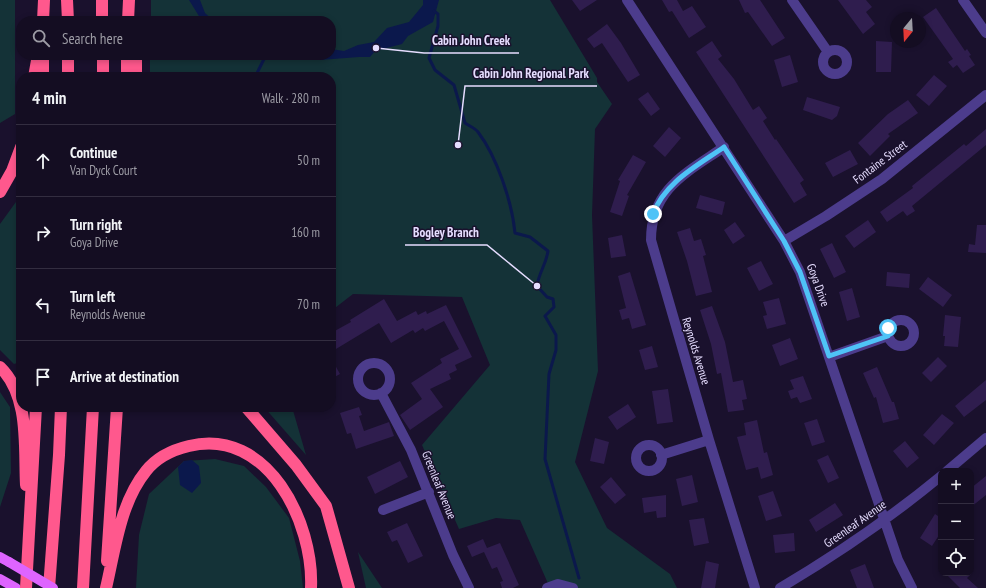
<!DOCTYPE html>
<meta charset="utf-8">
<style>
:root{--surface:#140d22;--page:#211b2f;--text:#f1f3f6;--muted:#9d9ca5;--line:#332d40}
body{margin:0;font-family:"PT Sans Narrow",sans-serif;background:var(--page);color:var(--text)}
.controls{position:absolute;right:12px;bottom:12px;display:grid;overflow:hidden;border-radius:8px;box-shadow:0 2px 6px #0003}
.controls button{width:36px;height:36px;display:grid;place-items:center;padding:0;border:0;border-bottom:1px solid var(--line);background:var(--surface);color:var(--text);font:20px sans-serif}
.compass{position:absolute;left:890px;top:12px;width:36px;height:36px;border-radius:50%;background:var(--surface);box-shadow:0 2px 6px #0003;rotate:198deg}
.stop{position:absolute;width:12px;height:12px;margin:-9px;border:3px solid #4fc3f7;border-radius:50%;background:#fff}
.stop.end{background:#4fc3f7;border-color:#fff;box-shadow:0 1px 4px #0008}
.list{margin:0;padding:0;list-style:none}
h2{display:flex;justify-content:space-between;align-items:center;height:52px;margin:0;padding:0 16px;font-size:17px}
h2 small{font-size:13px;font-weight:400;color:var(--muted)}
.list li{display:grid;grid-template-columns:26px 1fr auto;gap:12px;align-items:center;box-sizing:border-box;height:72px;padding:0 16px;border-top:1px solid var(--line)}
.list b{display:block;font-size:15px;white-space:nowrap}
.list p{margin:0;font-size:13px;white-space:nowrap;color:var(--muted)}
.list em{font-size:13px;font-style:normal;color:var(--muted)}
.icon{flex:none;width:22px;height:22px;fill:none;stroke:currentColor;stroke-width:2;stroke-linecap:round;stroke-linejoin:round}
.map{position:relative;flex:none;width:986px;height:588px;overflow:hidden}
.search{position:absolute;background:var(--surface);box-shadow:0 2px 6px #0003;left:16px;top:16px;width:320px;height:44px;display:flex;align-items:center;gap:10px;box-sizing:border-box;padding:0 14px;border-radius:16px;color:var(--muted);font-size:15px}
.panel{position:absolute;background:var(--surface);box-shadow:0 2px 6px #0003;left:16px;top:72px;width:320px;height:340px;border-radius:16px}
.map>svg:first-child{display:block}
</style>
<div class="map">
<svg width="986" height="588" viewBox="0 0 986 588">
<rect width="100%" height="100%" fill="#1a112d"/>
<!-- green -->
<path fill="#143237" d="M0 0H15V114L0 123Z
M151 0H550L597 78V82L612 104 595 129 592 215 598 371 575 462 607 528 670 574 677 588H550L520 520 496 518 459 529 422 445 490 365 462 297 353 294 331 311V77H150V55H331V21H151Z
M21 195 20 362 14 364 0 350V224Z
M0 392 10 407 11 473 0 507Z
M264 407H292L306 455Z
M215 459 244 466 266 487 289 518 300 561 303 588H136L139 535 149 494 184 461Z
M358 552 382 588H366Z"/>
<!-- water -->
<path fill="#0b184c" d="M189 0H200L205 13 214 21H202Z
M423 0H439L433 22 408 36 402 44 375 51 370 57H359L320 60 296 55H331V49L344 51 358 45 374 42 387 28 409 22 423 5Z
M192 460 199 466 201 483 192 493 180 485 178 467 184 461Z"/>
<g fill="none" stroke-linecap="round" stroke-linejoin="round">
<!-- stream -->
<path stroke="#0b184c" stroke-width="3" d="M434 11 438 14V26L429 58 435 70 454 85 465 123C469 126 475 128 478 132 497 157 512 202 515 233L530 237 548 251C546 265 539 272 537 286L547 297 553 299 554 307 545 316 556 335V350L549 374 545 459 579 578
M255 77 266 55"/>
</g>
<!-- building -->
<path fill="#2f1d4e" d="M572 0H597L580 11Z
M662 0H677L683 11 692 6 706 27 689 38 672 11 669 12Z
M739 0H760L785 38 772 46 748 12 745 13Z
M838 0H866L872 7 866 12 875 24 863 34Z
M936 8 965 51 967 49 971 55 969 56 975 65 963 73 957 65 953 68 948 62 953 59 923 17Z
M607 24 621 43 640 75 628 82 602 43 594 48 587 39Z
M712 41 722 56 718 59 734 79 753 110 759 106 767 118 763 121 775 140 776 139 804 180 800 183 807 195 794 203 696 52Z
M876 41 892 42 891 72H876Z
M790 55 798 82 782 87 774 60Z
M934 75 947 86 929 106 916 95Z
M648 92 660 109 651 116 638 99Z
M807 97 840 107 837 116 832 120 803 110Z
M908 100 918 113 888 134 890 136 870 156 858 143 888 114Z
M669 127 681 138 665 157 653 146Z
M986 129V145L912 206 915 211 907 216 903 211 887 222 880 212 913 188 912 186 964 144 966 146Z
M850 150 858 164 833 177 825 163Z
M633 155 646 162 627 195 629 196 622 216 610 212 620 181 618 180Z
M700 195 725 202 722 215 696 208Z
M868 220 876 232 854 248 845 236Z
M735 222 745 236 733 244 724 230Z
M977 225H986V253L968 252 969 244 975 245Z
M690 228 694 241 701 239 706 255 703 256 712 292 696 296 687 261 677 232Z
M622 235 626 256 611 258 608 238Z
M832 243 846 272 834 278 820 249Z
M761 261 773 284 759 291 747 268Z
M630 272 646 325 632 329 629 318 622 320 619 310 626 308 618 276Z
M887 272 910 274 909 288 886 286Z
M928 277 952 295 943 307 919 289Z
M852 288 860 317 847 321 839 292Z
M779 298 786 324 767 329 763 316 767 315 763 302Z
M384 299 397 321 416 311 418 315 426 311 427 314 446 305 472 357 455 365 457 370 449 374 451 379 430 389 443 407 410 430 400 415 422 399 411 383 442 363 440 359 459 349 444 321 425 331 423 328 415 333 413 330 391 343 379 323 331 352V333L351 322 350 320Z
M712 306 725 342 733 382 743 380 747 399 742 400 744 410 728 412 721 373 717 374 711 344 700 310Z
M945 315 961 317 958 347 944 346 945 336H943Z
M790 338 798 359 780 366 772 345Z
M652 346 658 367 645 370 639 350Z
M938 357 947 366 931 382 922 373Z
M331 358 340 374 331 379Z
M877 367 892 402H894L899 419 883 423 876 397 874 398 863 373Z
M803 376 812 399 800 403 797 397 791 399 788 391 794 389 790 380Z
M986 380V400L964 417 955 406Z
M668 389 673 422 657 424 652 391Z
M628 404 636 417 617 430 608 417Z
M359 407 362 415 359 416 364 431 389 422 394 436 356 449 351 433 347 434 340 413Z
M942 414 954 423 934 445 923 435Z
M817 419 825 442 812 446 804 423Z
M757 420 764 453 767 452 773 475 761 479 758 467 746 470 737 437 746 435 744 423Z
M595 438 609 442 604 464 590 461Z
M905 441 919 458 907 468 893 451Z
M828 455 839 478 828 483 817 460Z
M400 461 408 477 375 494 367 477Z
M692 475 698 502 682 506 676 479Z
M986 476V495L971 507V488Z
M611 477 626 495 615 504 600 487Z
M773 491 782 516 766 521 758 496Z
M666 495V517L657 518 656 511 644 513 642 498Z
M835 503 843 515 816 532 809 520Z
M935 514 941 518V532L932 546 920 538Z
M704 518 709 543 694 546 689 520Z
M407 523 423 556 408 563 397 540 392 542 387 532Z
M794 533 795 551 775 553 773 535Z
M483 539 487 548 500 543 519 585 513 588H502L500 582 503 581 497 567 492 569 484 552 472 557 467 546Z
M706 561 719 564 715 588H701Z
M865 564 874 588H857L850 570Z
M945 573H972L967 578 978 588H960Z"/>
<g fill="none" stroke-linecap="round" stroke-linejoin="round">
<!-- minor -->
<path stroke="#4c3c8c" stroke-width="10" d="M627 0 784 241 800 272 898 560 912 588
M792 0 828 52
M963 0 986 33
M823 62a12 12 0 1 1 24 0a12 12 0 1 1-24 0Z
M724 147C686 173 651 189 651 240L709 440 755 588
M784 241 826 216 882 179 986 95
M888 333a13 13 0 1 1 26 0a13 13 0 1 1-26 0Z
M829 357 888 336
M358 379a16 16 0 1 1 32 0a16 16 0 1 1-32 0Z
M381 393 411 450 453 555 469 588
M636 458a13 13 0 1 1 26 0a13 13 0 1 1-26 0Z
M661 455 709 440
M947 471 986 438
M383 510 429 492
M547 588 558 584 573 588
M780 588C836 555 890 518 941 476"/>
<!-- primary -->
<path stroke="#de64ff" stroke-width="10" d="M0 557 9 562
M0 579 16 588"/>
<!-- motorway -->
<path stroke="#ff588d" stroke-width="12" d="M67 0 68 21
M102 0V21
M43 21 44 0
M128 21 129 0
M68 55V77
M103 55V77
M136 55V77
M34 77 38 55
M43 77V56
M127 77V55
M0 192 12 171 21 147
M0 367C30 396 24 447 26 485
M246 407 296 465 326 506 349 588
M107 561 117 407
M26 588 36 407
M49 588 59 455 61 407
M83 588 93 407
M106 588C115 550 120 503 146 471 157 457 172 450 189 446 268 427 314 523 311 588"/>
<!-- primary-bridge -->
<path stroke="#de64ff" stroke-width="10" d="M9 562 53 588"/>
</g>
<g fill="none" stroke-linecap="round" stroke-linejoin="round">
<!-- route -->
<path stroke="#4fc3f7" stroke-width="5" d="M653 214C665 182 697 166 724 147L784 241 800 272 829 356 888 336V328"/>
</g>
<g text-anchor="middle" stroke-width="3" stroke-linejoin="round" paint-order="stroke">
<!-- street labels -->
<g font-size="12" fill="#e6ddff" stroke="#1a112d">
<text transform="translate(880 162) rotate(-37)" y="4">Fontaine Street</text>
<text transform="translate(818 285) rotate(70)" y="4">Goya Drive</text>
<text transform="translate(696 351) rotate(73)" y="4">Reynolds Avenue</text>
<text transform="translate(439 485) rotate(68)" y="4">Greenleaf Avenue</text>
<text transform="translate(855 524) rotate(-35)" y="4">Greenleaf Avenue</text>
</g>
</g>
<!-- callouts -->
<path fill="none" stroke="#e6ddff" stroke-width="1.5" d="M376 48L424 53H519M458 145L465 86H597M537 286L487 245H405"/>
<g fill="#e6ddff" stroke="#1a112d" stroke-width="1.5">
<circle cx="376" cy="48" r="4"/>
<circle cx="458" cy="145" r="4"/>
<circle cx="537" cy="286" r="4"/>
</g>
<g font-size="13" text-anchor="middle" font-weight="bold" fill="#e6ddff" stroke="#1a112d" stroke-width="3" stroke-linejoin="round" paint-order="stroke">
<text x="471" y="45">Cabin John Creek</text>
<text x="531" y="78">Cabin John Regional Park</text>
<text x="446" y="237">Bogley Branch</text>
</g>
</svg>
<div class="controls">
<button>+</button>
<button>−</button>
<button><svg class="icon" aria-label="locate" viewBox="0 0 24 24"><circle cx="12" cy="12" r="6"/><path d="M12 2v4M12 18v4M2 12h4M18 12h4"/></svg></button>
</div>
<svg class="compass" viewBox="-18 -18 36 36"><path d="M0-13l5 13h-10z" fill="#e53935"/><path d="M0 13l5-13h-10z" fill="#9d9ca5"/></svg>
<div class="stop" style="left:888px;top:328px"></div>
<div class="stop end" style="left:653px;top:214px"></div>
<div class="search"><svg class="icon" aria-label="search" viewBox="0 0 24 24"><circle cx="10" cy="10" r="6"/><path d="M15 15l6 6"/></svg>Search here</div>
<section class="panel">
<h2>4 min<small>Walk · 280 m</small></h2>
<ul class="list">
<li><svg class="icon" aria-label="ahead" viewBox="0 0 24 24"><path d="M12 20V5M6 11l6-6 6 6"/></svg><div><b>Continue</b><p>Van Dyck Court</p></div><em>50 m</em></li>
<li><svg class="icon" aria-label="right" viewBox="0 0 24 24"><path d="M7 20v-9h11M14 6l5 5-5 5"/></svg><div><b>Turn right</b><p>Goya Drive</p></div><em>160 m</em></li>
<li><svg class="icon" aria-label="left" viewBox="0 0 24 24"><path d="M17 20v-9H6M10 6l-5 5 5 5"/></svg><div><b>Turn left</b><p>Reynolds Avenue</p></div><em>70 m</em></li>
<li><svg class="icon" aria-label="arrive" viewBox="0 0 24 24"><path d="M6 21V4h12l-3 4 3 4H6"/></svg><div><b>Arrive at destination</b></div></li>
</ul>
</section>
</div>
